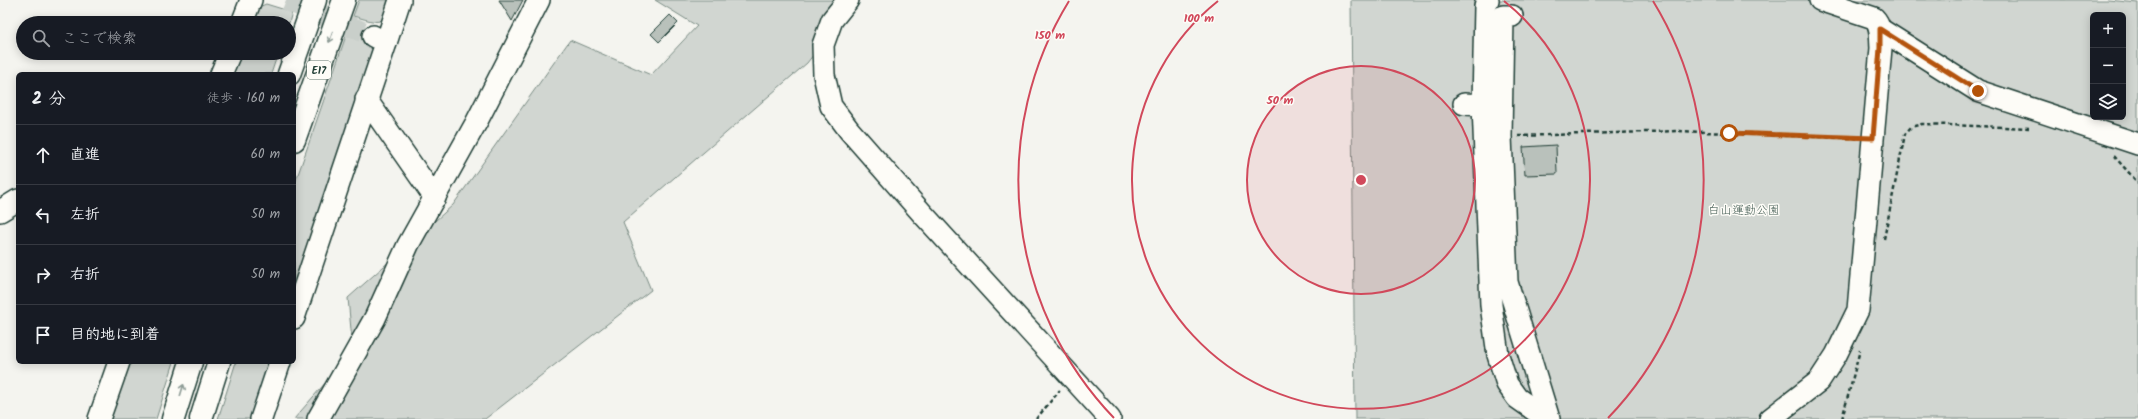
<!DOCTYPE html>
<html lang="ja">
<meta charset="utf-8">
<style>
body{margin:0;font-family:Kalam,"Klee One",sans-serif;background:#242831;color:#f1f3f6}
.controls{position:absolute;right:12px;top:12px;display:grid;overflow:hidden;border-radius:6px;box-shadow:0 2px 10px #0003}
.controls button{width:36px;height:36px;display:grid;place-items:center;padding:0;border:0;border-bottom:1px solid #363941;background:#171b24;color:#f1f3f6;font:20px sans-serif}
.stop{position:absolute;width:12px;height:12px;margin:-9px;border:3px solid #b45309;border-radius:50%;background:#fff}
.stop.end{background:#b45309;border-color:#fff;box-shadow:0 1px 4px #0008}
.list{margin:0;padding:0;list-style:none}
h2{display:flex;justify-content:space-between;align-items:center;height:52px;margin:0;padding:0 16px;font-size:17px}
h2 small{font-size:13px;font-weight:400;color:#9ea1a6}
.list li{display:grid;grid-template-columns:26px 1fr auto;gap:12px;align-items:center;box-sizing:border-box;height:60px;padding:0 16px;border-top:1px solid #363941}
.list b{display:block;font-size:15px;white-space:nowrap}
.list em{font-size:13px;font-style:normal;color:#9ea1a6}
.icon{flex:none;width:22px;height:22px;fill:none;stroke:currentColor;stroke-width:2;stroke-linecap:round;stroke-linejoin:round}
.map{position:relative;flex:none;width:2138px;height:419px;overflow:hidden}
.search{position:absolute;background:#171b24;box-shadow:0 2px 10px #0003;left:16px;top:16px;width:280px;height:44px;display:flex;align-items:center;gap:10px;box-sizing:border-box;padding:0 14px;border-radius:22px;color:#9ea1a6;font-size:15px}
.panel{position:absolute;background:#171b24;box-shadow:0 2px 10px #0003;left:16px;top:72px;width:280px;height:292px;border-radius:6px}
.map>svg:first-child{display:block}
.green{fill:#d1d6d1;stroke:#788a82;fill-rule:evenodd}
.building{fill:#b9c1bb;stroke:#1f3d34}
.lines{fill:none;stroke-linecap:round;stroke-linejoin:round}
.minor-tunnel{stroke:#c9cfca;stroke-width:21;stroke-dasharray:21 10;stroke-linecap:butt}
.minor-casing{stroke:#1f3d34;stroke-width:24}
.highway-casing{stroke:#1f3d34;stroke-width:25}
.path{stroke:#1f3d34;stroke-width:2.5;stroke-dasharray:4 3;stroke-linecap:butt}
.minor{stroke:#fdfcf7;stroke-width:21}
.highway{stroke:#fdfcf7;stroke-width:22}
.oneway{stroke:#8e9c96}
.route{stroke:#b45309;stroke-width:5}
.ring{fill:none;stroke:#d1495b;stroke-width:2}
.labels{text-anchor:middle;stroke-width:3;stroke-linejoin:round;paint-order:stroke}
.shield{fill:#fdfcf7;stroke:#62766e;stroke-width:1}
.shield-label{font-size:11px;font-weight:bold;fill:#1f3d34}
.park-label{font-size:12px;fill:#435c53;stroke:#fdfcf7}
.centre{fill:#d1495b;stroke:#fdfcf7;stroke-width:2}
.ring-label{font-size:12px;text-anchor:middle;font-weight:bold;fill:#d1495b;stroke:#fdfcf7;stroke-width:3;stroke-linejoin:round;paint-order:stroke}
</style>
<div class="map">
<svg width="2138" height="419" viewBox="0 0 2138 419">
<rect width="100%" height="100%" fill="#f4f4ef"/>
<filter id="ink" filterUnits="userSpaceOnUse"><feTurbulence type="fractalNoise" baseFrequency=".025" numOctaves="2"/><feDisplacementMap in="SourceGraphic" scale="8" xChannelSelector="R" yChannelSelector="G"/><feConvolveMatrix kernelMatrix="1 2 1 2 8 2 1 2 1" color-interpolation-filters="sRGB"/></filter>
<g filter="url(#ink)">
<g class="green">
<path d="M 359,0 L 394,0 C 382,28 380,23 353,16 Z"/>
<polygon points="655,0 855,0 807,63 623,222 651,290 485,419 294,419 353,351 348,298 453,205 570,40 651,75 697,26"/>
<path d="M 1351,0 L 2108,0 L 2138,3 L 2138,419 L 1355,419 ZM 2093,15 L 2123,15 L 2123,117 L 2093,117 Z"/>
<polygon points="266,4 292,12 289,23 250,23 259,7"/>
<path d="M 348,30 C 361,35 372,37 375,51 L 294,311 L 294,186 Z"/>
<polygon points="238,53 278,53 271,74 230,74"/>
<polygon points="126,362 174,362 156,419 110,419"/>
<polygon points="236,362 277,362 258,419 218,419"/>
</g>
<g class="building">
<polygon points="499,0 523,0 512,21"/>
<polygon points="670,15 678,23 659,42 651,34"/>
<polygon points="1556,145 1557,174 1525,175 1523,147"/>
</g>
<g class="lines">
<polyline class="minor-tunnel" points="286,0 373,36"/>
<g class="minor-casing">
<g id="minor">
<polyline points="848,0 832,20 823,45 824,75 831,106 849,130 921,212 1110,419"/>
<polyline points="1488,0 1485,6 1483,105 1491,305 1498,355 1507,384 1517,398 1547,419"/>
<polyline points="1512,16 1503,16 1501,136 1507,282 1549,419"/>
<polyline points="242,23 251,0"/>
<polyline points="1880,29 1978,91 2138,144"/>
<polyline points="386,43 400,0"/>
<polyline points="221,74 230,53"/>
<polyline points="366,99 435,198"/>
<polyline points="1464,104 1483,105"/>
<polyline points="0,211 18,200"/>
<polyline points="294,318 386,43 373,36"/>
<polyline points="99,419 119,362"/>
<polyline points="261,419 280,362"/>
<polyline points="318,419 375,318 408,245 476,123 539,0"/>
<path d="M 1770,419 L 1819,381 L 1836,355 L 1858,310 L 1881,48 C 1880,37 1882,26 1874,18 L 1820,0"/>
</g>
</g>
<g class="highway-casing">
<g id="highway">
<polyline points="289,74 315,0"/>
<polyline points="294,140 344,0"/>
<polyline points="173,419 191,362"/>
<polyline points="201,419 219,362"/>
</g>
</g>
<g class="path">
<polyline points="1518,136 1678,131 1857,138"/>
<polyline points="2114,156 2138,183"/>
<polyline points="1884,239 1905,134 1911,127 1922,124 2029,128"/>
<polyline points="1036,419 1060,390"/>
<polyline points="1842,419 1860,350"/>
</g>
<use href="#minor" class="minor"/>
<use href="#highway" class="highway"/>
</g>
<defs><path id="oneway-shaft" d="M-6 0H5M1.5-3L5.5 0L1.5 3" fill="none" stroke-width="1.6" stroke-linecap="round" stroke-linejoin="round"/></defs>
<g class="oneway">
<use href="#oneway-shaft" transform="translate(331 37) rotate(110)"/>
<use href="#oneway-shaft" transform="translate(182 390) rotate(-73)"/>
</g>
</g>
<g class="lines" filter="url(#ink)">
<polyline class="route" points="1729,133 1873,138 1880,48 1880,29 1978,91"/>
</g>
<circle cx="1361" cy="180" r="114" fill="#d1495b" fill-opacity=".12"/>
<g class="ring">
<circle cx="1361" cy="180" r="114"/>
<path d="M1504 1A229 229 0 1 1 1218 1"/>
<path d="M1114 418A343 343 0 0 1 1069 1M1653 1A343 343 0 0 1 1608 418"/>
</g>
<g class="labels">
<rect class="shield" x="307" y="61" width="24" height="18" rx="3"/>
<g class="shield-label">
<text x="319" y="74">E17</text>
</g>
<g class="park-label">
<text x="1744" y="214">白山運動公園</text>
</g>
</g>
<circle cx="1361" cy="180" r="6" class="centre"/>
<g class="ring-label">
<text x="1199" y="22">100 m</text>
<text x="1050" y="39">150 m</text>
<text x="1280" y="104">50 m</text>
</g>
</svg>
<div class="controls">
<button>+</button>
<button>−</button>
<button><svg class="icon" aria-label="layers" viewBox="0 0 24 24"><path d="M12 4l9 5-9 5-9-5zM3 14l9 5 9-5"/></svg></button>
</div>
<div class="stop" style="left:1729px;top:133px"></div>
<div class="stop end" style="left:1978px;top:91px"></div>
<div class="search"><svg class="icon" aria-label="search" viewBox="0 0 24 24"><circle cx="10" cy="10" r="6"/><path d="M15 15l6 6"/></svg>ここで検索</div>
<section class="panel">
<h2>2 分<small>徒歩 · 160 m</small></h2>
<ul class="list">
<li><svg class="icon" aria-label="ahead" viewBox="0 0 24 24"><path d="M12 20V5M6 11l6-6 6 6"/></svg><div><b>直進</b></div><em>60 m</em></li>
<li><svg class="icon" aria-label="left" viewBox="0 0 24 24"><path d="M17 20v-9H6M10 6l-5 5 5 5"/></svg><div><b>左折</b></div><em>50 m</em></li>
<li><svg class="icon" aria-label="right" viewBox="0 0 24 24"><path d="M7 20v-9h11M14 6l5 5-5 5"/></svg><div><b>右折</b></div><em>50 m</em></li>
<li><svg class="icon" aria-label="arrive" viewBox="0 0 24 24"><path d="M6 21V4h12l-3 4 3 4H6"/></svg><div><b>目的地に到着</b></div></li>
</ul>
</section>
</div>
